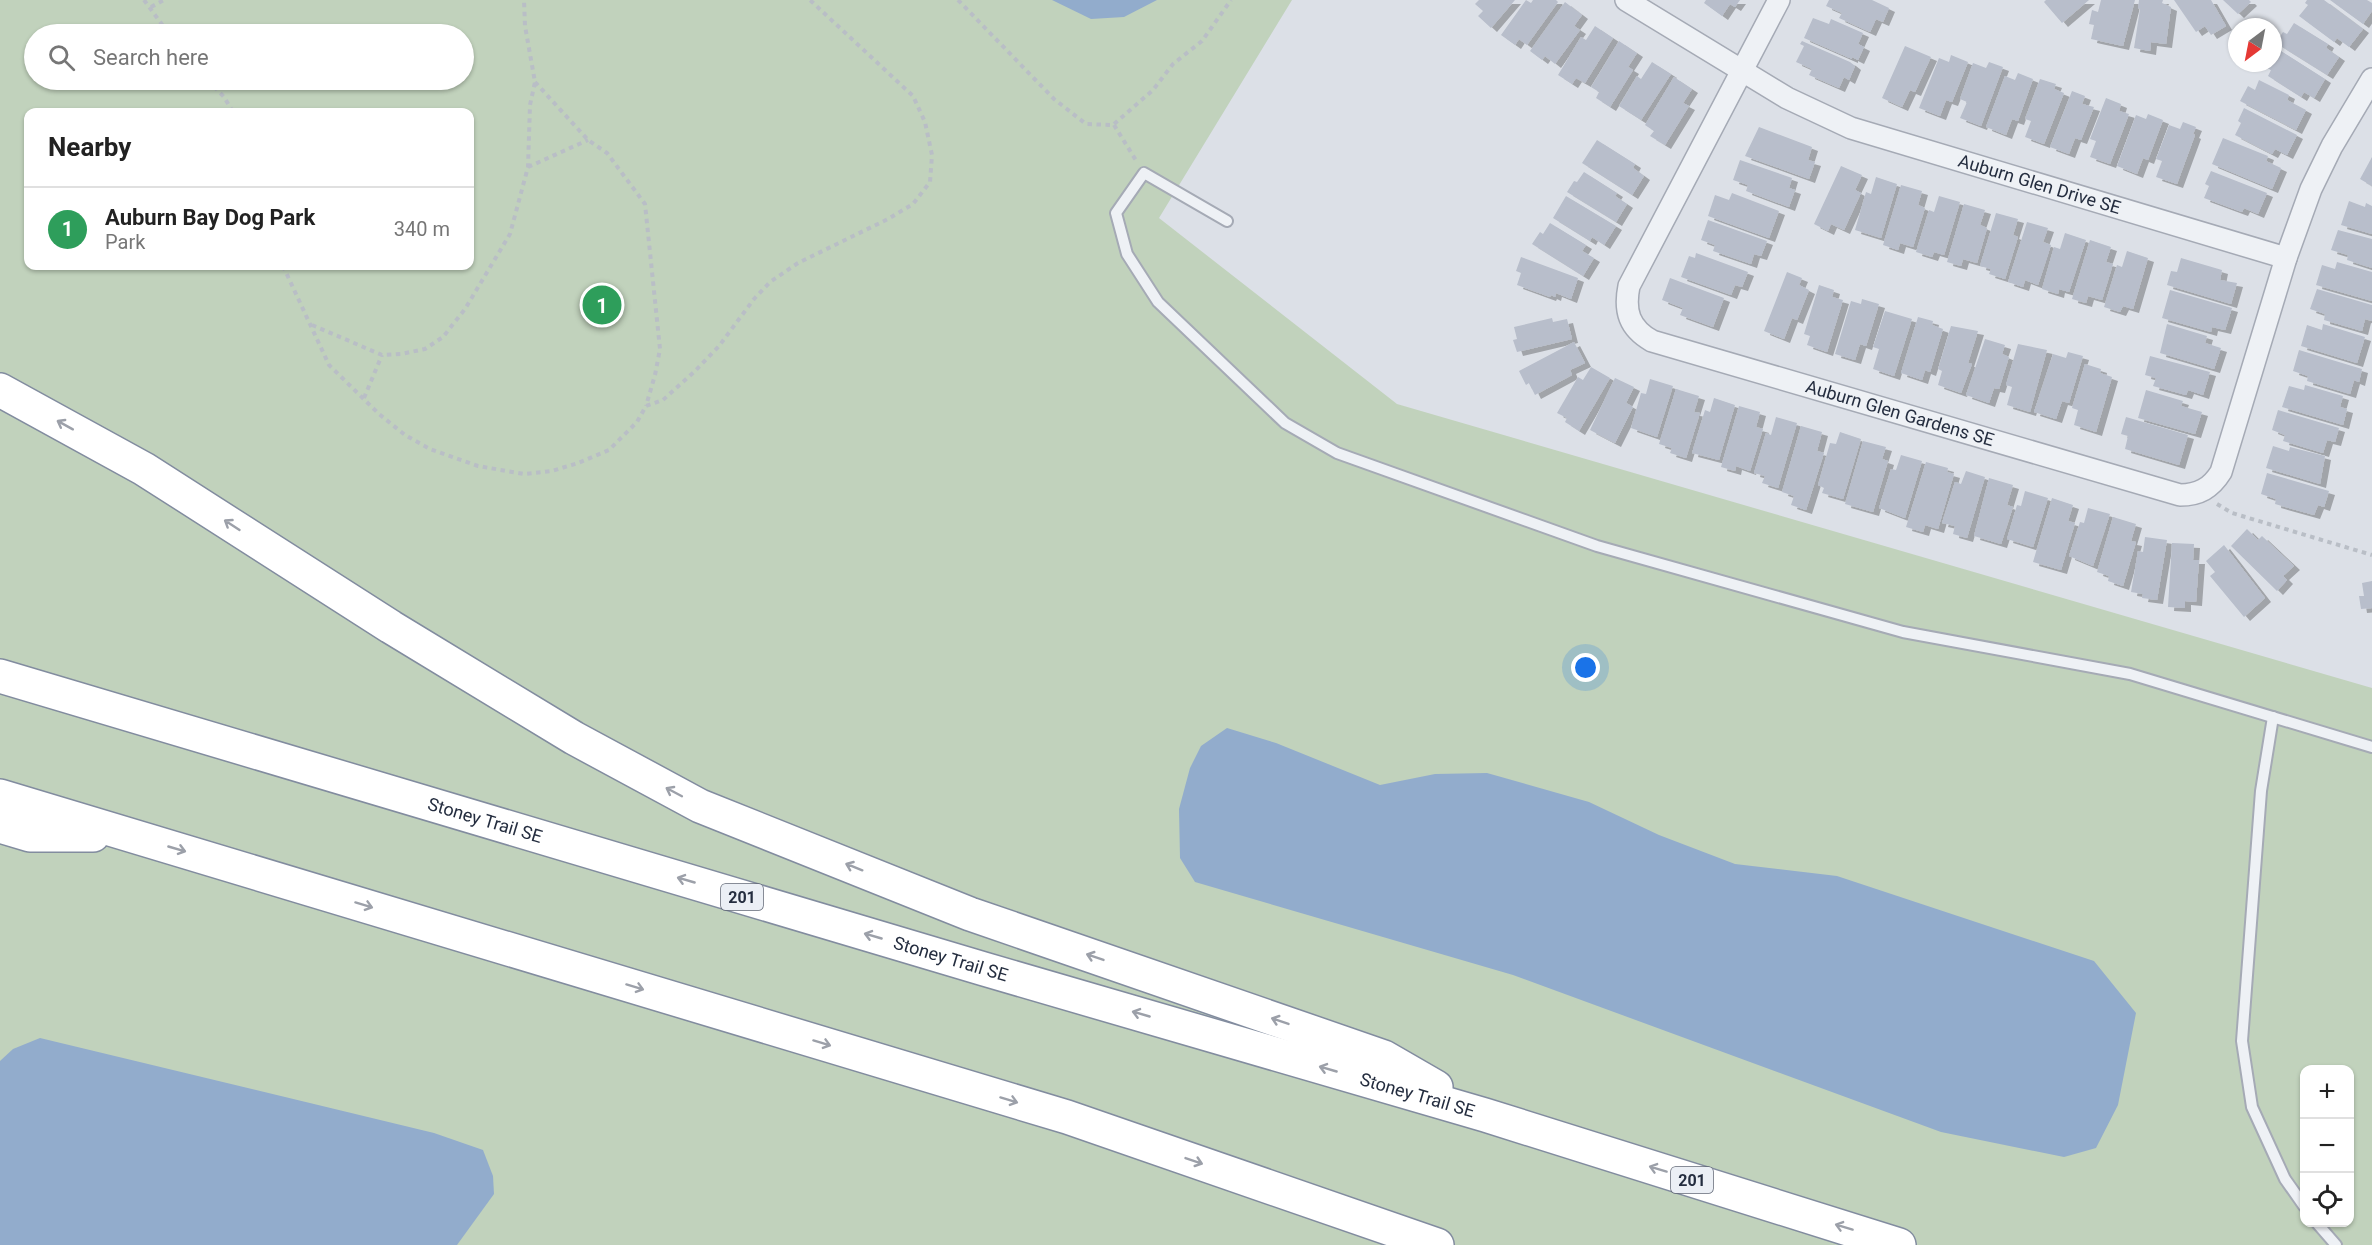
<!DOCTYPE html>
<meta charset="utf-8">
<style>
body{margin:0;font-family:Roboto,sans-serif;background:#f6f6f6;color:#222}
.controls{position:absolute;right:18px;bottom:18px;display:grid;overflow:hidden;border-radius:12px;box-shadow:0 2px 4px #0004}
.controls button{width:54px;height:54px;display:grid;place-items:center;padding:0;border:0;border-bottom:2px solid #e0e0e0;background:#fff;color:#222;font:30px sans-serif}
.compass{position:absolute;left:2228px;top:18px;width:54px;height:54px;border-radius:50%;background:#fff;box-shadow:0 2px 4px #0004;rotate:212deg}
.you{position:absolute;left:1586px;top:668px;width:21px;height:21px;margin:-15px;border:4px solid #fff;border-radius:50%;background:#1a73e8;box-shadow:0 0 0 9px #1a73e833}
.badge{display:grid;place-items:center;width:39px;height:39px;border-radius:50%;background:#2563eb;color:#fff;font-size:20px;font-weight:700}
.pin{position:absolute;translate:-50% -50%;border:3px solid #fff;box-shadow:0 2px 6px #0006}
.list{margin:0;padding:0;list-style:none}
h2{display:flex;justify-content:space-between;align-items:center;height:78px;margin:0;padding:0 24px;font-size:26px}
h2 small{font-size:20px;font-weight:400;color:#767676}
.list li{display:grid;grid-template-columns:39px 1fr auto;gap:18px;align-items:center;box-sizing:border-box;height:84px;padding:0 24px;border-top:2px solid #e0e0e0}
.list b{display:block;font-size:22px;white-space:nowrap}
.list p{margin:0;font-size:20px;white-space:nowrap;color:#767676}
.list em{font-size:20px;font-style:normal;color:#767676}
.icon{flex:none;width:33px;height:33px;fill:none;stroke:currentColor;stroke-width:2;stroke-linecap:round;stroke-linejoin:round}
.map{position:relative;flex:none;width:2372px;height:1245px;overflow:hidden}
.search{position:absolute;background:#fff;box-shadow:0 2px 4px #0004;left:24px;top:24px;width:450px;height:66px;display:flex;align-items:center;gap:15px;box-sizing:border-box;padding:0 21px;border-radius:33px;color:#767676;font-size:22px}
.panel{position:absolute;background:#fff;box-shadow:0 2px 4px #0004;left:24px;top:108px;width:450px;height:162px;border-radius:12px}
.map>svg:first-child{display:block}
.green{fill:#c1d2bc;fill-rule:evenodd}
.water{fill:#92accc}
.building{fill:#b8becb;filter:url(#shadow)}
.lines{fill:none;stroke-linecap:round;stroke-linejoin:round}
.service-casing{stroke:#a5aab5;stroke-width:14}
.minor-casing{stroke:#a5aab5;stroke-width:24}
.motorway-casing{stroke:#828c9f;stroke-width:36}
.path{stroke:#b9bec6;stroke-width:4;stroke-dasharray:4.5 4.5;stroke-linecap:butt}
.service{stroke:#eef1f5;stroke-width:10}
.minor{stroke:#eef1f5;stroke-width:21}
.motorway{stroke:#fff;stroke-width:33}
.oneway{stroke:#9ca0a9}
.labels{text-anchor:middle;stroke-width:4.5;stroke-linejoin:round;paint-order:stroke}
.shield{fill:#ebeff5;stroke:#606776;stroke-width:1.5}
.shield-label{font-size:16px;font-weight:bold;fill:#242d3f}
.street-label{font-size:18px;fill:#242d3f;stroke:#ebeff5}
</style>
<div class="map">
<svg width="2372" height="1245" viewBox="0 0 2372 1245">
<defs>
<filter id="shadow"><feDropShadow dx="6" dy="4" stdDeviation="0" flood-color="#0004"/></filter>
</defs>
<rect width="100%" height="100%" fill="#dce0e7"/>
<path class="green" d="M 0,0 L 1292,0 L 1159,218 L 1397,404 L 2372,688 L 2372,1245 L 0,1245 ZM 34,34 L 464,34 L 464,80 L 34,80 ZM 28,112 L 470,112 L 470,266 L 28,266 ZM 2304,1070 L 2350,1070 L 2350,1222 L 2304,1222 Z"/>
<g class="water">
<polygon points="1052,0 1157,0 1124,17 1091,19"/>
<polygon points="1227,728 1276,743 1380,785 1435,774 1487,773 1589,802 1659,835 1735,864 1837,876 2094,961 2136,1013 2118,1105 2096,1148 2064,1157 1941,1132 1513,975 1195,882 1180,858 1179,809 1190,768 1201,746"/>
<polygon points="40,1038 434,1133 483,1150 493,1176 494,1194 457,1245 0,1245 0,1061 13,1049"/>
</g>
<g class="building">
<polygon points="1479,0 1515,0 1491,28 1478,16 1483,11 1475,4"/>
<polygon points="1526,0 1531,3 1533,0 1556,0 1558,2 1527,45 1519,39 1515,45 1501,35"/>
<polygon points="1706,0 1740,0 1735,7 1730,4 1722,16 1704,3"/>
<polygon points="1829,0 1872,0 1889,8 1883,22 1876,19 1870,32 1839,18 1842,13 1826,6"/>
<polygon points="2046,0 2089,0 2062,23 2044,2"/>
<polygon points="2101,0 2135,0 2123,46 2091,39 2094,25 2089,24 2092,10 2098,12"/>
<polygon points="2139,0 2163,0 2162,3 2171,7 2166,44 2151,42 2150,51 2134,48 2140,9 2138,8"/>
<polygon points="2174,0 2211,0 2226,26 2211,35 2205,26 2196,32"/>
<polygon points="2223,0 2249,0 2251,2 2238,14"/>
<polygon points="2307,0 2324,0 2363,29 2349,47 2337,38 2334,42 2299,16 2308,5 2305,3"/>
<polygon points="2330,0 2367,0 2372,3 2372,11 2363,24"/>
<polygon points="1565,2 1582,15 1574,26 1580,30 1555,64 1545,56 1542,60 1530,51"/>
<polygon points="1813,18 1829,24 1831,19 1863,33 1858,44 1864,47 1858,60 1852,57 1852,59 1804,38"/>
<polygon points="2294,23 2328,44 2326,48 2339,57 2327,75 2276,43 2283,32 2287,34"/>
<polygon points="1595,26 1613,38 1585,83 1576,78 1572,84 1558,75 1581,37 1586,40"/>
<polygon points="1619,41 1637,53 1628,67 1633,70 1610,107 1596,98 1599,92 1591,87"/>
<polygon points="1802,41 1850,62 1855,66 1849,80 1844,77 1839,88 1809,75 1812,69 1796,62 1804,46 1800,44"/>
<polygon points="1905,46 1931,57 1915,92 1910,90 1902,107 1882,98"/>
<polygon points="2273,46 2325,79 2314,98 2304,92 2301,97 2268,76 2271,70 2260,63 2273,63"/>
<polygon points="1951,55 1968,62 1952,102 1946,100 1940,116 1919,108 1939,58 1949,62"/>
<polygon points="1652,62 1671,74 1641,120 1619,106 1637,76 1641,79"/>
<polygon points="1989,62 2003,67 1981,126 1960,118 1967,102 1960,99 1973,63 1986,68"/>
<polygon points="2018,73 2033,79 2018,121 2012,119 2006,135 1986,127 2005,76 2015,80"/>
<polygon points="1674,77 1692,89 1683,103 1689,106 1665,145 1650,136 1654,131 1645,125"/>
<polygon points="2040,79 2056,84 2054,89 2064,93 2044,144 2025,137 2031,121 2025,119"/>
<polygon points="2259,80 2289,95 2287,100 2306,110 2296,130 2240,101 2248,86 2255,90"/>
<polygon points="2072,91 2085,96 2082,104 2094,107 2081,140 2075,138 2069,154 2050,147"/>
<polygon points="2106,98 2121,104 2119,111 2129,114 2110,164 2090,157 2096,141 2090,139"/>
<polygon points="2244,108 2297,135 2287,155 2275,149 2272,154 2235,135 2241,123 2238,121"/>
<polygon points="2148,114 2163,120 2148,160 2143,158 2137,174 2117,166 2136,115 2146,119"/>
<polygon points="2183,122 2196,127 2193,134 2195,135 2177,184 2156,177 2162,161 2156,159 2169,125 2180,129"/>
<polygon points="1759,127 1812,147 1808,160 1815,162 1809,179 1745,156"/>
<polygon points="2223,138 2268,156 2266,161 2281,168 2272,189 2212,164"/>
<polygon points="1597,140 1635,164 1633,168 1644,176 1632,195 1582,163"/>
<polygon points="2372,157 2372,186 2360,179"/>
<polygon points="1740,160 1792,178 1789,188 1795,190 1789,207 1746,191 1748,185 1733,180"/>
<polygon points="1841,166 1862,175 1855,190 1861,193 1844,230 1831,224 1828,231 1814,224"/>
<polygon points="2211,171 2267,193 2258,214 2244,208 2242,212 2204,198 2209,186 2205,184"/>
<polygon points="1584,172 1617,193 1615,196 1627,204 1616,222 1567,192 1574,181 1577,182"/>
<polygon points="1876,177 1897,184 1881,238 1855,230 1866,192 1871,194"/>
<polygon points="1901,185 1922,191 1918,205 1925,208 1913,247 1900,243 1898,250 1883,245"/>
<polygon points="1732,193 1779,211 1769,238 1708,216 1715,195 1729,200"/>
<polygon points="1566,196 1616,226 1604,245 1592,237 1590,241 1553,218"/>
<polygon points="1939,196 1960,202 1944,255 1934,252 1932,257 1916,252 1929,210 1934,212"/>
<polygon points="2349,201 2365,207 2366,203 2372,206 2372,234 2341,225"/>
<polygon points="1964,204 1985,210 1980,225 1987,228 1977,263 1963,259 1961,266 1947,262"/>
<polygon points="1996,213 2018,219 2013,235 2018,237 2005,279 1989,274 1991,269 1980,266"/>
<polygon points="1708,220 1767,241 1761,256 1754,254 1751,264 1713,251 1715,245 1701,240"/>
<polygon points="2027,222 2048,228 2043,242 2051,245 2038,285 2025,280 2023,287 2008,282"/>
<polygon points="1550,223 1586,245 1582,251 1594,258 1583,276 1532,244 1540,232 1543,234"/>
<polygon points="2338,230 2372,239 2372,268 2347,260 2348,255 2331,250"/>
<polygon points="2065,233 2086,240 2069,292 2059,289 2058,294 2042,289 2054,247 2060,249"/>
<polygon points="2090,240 2111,247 2106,262 2113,264 2102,300 2088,296 2086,303 2072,299"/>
<polygon points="2127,251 2148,258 2133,309 2123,306 2120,312 2104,307 2117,265 2122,267"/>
<polygon points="1696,253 1748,272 1742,287 1735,285 1731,295 1681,277 1689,256 1695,258"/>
<polygon points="1521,257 1578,278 1571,299 1556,293 1555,297 1551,295 1550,297 1517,285 1521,273 1516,271"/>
<polygon points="2181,258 2222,270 2220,280 2237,283 2231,304 2167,285 2171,271 2177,272"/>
<polygon points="2337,262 2372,272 2372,301 2316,285 2322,265 2335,269"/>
<polygon points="1787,272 1802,278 1799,285 1809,290 1797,320 1792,318 1784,339 1764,331"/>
<polygon points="1670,278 1724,298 1713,327 1680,315 1683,308 1662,300"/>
<polygon points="1819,285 1834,290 1832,297 1843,300 1827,352 1807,345 1810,336 1804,334"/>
<polygon points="2317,289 2372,305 2372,321 2365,319 2362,331 2324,320 2325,314 2310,309"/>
<polygon points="2170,290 2232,308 2225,330 2212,327 2211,332 2162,318"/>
<polygon points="1862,299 1879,304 1866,346 1860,344 1855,360 1835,354 1851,301 1861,304"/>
<polygon points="1885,311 1912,319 1894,376 1873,369 1879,349 1873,347"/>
<polygon points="1918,317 1933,321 1932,325 1943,329 1930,372 1925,370 1922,380 1901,373"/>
<polygon points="1552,318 1553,322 1567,319 1572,339 1517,352 1513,340 1517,339 1514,327"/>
<polygon points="2167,324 2207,336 2205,343 2221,348 2214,369 2160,353"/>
<polygon points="2323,324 2365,337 2357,363 2301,346 2307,325 2322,330"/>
<polygon points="1951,326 1978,331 1968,363 1972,364 1961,393 1938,385 1942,371 1938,369"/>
<polygon points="1985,339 2005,345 2002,354 2009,357 1999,389 1994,388 1989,403 1966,395"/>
<polygon points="1574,342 1585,363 1570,370 1572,375 1535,395 1529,383 1526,385 1519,371"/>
<polygon points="2018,344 2047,350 2030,412 2007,405 2012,387 2006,385"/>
<polygon points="2299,350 2362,369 2359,382 2354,380 2350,394 2307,381 2308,376 2293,371"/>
<polygon points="2068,352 2083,356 2069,403 2062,401 2056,419 2034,412 2053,354 2066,358"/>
<polygon points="2150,356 2210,372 2203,395 2188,390 2186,395 2153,386 2156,378 2145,375"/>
<polygon points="2085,364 2101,369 2100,373 2112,377 2096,432 2074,425 2078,410 2072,408"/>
<polygon points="1591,367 1610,378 1579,431 1565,422 1567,418 1557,413 1578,377 1583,380"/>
<polygon points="1615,378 1634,387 1626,403 1633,407 1615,443 1590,430"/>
<polygon points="1650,379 1673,386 1657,437 1631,428 1641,393 1646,394"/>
<polygon points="2305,385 2343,396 2340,407 2347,409 2343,425 2282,407 2289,386 2304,390"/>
<polygon points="1676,389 1699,396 1694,412 1700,413 1686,458 1670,453 1672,448 1659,444"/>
<polygon points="2146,390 2183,401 2181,406 2202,412 2195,434 2138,418"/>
<polygon points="1714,398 1735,405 1719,460 1692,453 1705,410 1710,412"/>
<polygon points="1739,406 1760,412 1756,427 1763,429 1750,471 1736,466 1735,471 1721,467"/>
<polygon points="2278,410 2339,428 2335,442 2327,440 2323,453 2283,441 2285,435 2272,430"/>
<polygon points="1776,417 1797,423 1778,488 1762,483 1765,476 1754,473 1766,433 1771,435"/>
<polygon points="2126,417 2188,435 2179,465 2125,449 2128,436 2121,434"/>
<polygon points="1801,426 1822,432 1817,451 1824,453 1806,510 1791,505 1794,496 1782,492"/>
<polygon points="1840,432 1861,439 1843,499 1822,493 1824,488 1818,485 1830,443 1836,444"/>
<polygon points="1863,441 1886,447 1882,459 1888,461 1873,512 1845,504"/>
<polygon points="2273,446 2289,451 2290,447 2325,456 2320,484 2266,468"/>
<polygon points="1901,455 1922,461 1905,518 1879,508 1891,469 1896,470"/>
<polygon points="1926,462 1948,468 1947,472 1954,474 1938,529 1925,525 1923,532 1906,527"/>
<polygon points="1966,471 1985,477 1967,538 1953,534 1955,526 1942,523 1955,482 1961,484"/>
<polygon points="2267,473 2329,491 2324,507 2318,505 2314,515 2275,504 2276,499 2261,494"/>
<polygon points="1989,478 2013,485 2007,505 2013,507 2001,544 1974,536"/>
<polygon points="2025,491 2048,498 2033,547 2007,539 2017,505 2021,506"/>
<polygon points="2052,498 2073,505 2068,521 2075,523 2061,570 2033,562"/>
<polygon points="2088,508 2110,514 2093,566 2069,556 2080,522 2084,523"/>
<polygon points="2113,517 2136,524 2131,541 2136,542 2123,586 2108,581 2109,576 2097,572"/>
<polygon points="2247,529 2258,540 2262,536 2294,566 2283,576 2287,580 2277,591 2231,546"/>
<polygon points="2145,537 2167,540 2157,600 2142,598 2143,594 2131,592 2137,557 2138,551 2143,552"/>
<polygon points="2172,543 2194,544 2193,560 2199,560 2196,602 2185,601 2185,608 2168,607"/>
<polygon points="2224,545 2265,598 2244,617 2210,576 2215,572 2206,561"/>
<polygon points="2372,581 2372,608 2361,609 2359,596 2364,596 2362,583"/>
</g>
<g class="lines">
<g class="service-casing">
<g id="service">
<polyline points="1227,221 1144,173 1116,213 1127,254 1158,302 1285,423 1337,453 1597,546 1903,632 2130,674 2372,747"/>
<polyline points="2273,717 2261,791 2242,1041 2252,1107 2285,1179 2304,1206"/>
<polyline points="2316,1222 2336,1245"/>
</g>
</g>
<g class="minor-casing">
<g id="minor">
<path id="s1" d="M 1626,0 L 1787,98 L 1851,128 L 2286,258"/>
<path id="s2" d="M 1779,0 L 1629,286 C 1624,311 1629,328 1652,341 L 2180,495 C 2199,495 2211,488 2221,472 L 2286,258 L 2311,189 L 2332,146 L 2372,79"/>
</g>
</g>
<g class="motorway-casing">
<g id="motorway">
<polyline points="0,390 144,469 391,627 574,738 700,806 970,914 1384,1057 1436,1087"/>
<path id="s3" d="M 0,676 L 984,969 L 1485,1115 L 1899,1245"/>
<polyline points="0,796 1067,1117 1437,1245"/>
<polyline points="0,826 30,835 93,835"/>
</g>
</g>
<g class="path">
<polyline points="144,0 169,34"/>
<polyline points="958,0 1054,99 1086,124 1113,125 1153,90 1173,64 1202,41 1231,0"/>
<polyline points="151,7 164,0"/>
<polyline points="208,80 224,97 233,112"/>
<polyline points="535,82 588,140 607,153 645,204 660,349 655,375 646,406"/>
<polyline points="1114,125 1137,162"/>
<polyline points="528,167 588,140"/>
<polyline points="283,266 329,365 379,414 405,435 430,449 478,466 524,474 552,471 578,463 609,450 637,422 646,406 663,400 695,371 719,346 754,299 770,282 798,263 888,219 913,204 930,182 932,155 925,122 913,96 810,0"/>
<polyline points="312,325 382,355 401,354 425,349 443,337 465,309 510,234 528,167 530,105 535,82 525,26 524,0"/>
<polyline points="364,398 382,355"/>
<polyline points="2217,504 2232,513 2372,555"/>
</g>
<use href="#service" class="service"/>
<use href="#minor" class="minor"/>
<use href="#motorway" class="motorway"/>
</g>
<defs><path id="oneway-shaft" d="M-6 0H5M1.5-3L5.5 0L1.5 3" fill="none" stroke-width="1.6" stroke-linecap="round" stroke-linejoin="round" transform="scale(1.5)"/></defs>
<g class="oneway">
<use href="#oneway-shaft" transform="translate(65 425) rotate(-151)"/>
<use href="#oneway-shaft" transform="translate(232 525) rotate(-147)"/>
<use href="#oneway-shaft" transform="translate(674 792) rotate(-152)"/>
<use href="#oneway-shaft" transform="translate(177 849) rotate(16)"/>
<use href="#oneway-shaft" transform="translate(854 867) rotate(-158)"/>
<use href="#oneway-shaft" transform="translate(686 880) rotate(-164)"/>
<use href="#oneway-shaft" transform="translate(364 905) rotate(17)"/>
<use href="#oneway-shaft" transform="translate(873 936) rotate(-164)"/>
<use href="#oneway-shaft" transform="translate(1095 957) rotate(-161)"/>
<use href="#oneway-shaft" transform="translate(635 987) rotate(17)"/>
<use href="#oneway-shaft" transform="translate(1141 1014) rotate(-164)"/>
<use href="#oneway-shaft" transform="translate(1280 1021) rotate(-161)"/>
<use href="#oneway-shaft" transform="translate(822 1043) rotate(17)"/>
<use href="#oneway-shaft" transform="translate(1328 1069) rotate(-164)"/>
<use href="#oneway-shaft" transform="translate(1009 1100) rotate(17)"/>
<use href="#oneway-shaft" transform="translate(1194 1161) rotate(19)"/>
<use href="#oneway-shaft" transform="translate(1658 1169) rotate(-163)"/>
<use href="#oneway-shaft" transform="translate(1844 1227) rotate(-163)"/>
</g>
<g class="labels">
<g class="shield">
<rect x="721" y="884" width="42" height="26" rx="4.5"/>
<rect x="1671" y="1167" width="42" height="26" rx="4.5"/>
</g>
<g class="shield-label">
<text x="742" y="903">201</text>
<text x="1692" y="1186">201</text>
</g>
<g class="street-label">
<text dy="6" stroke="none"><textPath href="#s1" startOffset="456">Auburn Glen Drive SE</textPath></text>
<text dy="6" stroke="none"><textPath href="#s2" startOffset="646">Auburn Glen Gardens SE</textPath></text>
<text dy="6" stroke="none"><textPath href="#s3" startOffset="506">Stoney Trail SE</textPath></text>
<text dy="6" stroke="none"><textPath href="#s3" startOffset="992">Stoney Trail SE</textPath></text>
<text dy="6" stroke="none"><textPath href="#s3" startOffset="1478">Stoney Trail SE</textPath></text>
</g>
</g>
</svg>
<div class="controls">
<button>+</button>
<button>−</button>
<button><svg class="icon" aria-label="locate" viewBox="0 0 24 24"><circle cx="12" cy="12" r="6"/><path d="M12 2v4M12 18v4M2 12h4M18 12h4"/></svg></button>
</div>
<svg class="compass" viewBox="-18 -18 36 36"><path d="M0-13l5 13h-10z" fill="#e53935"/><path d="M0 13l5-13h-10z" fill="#767676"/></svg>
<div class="you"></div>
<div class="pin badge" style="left:602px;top:305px;background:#2e9e5b">1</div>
<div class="search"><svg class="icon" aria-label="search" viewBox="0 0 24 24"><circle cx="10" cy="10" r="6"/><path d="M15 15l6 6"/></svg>Search here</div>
<section class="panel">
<h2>Nearby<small></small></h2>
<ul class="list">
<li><span class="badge" style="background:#2e9e5b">1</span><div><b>Auburn Bay Dog Park</b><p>Park</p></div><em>340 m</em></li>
</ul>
</section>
</div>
